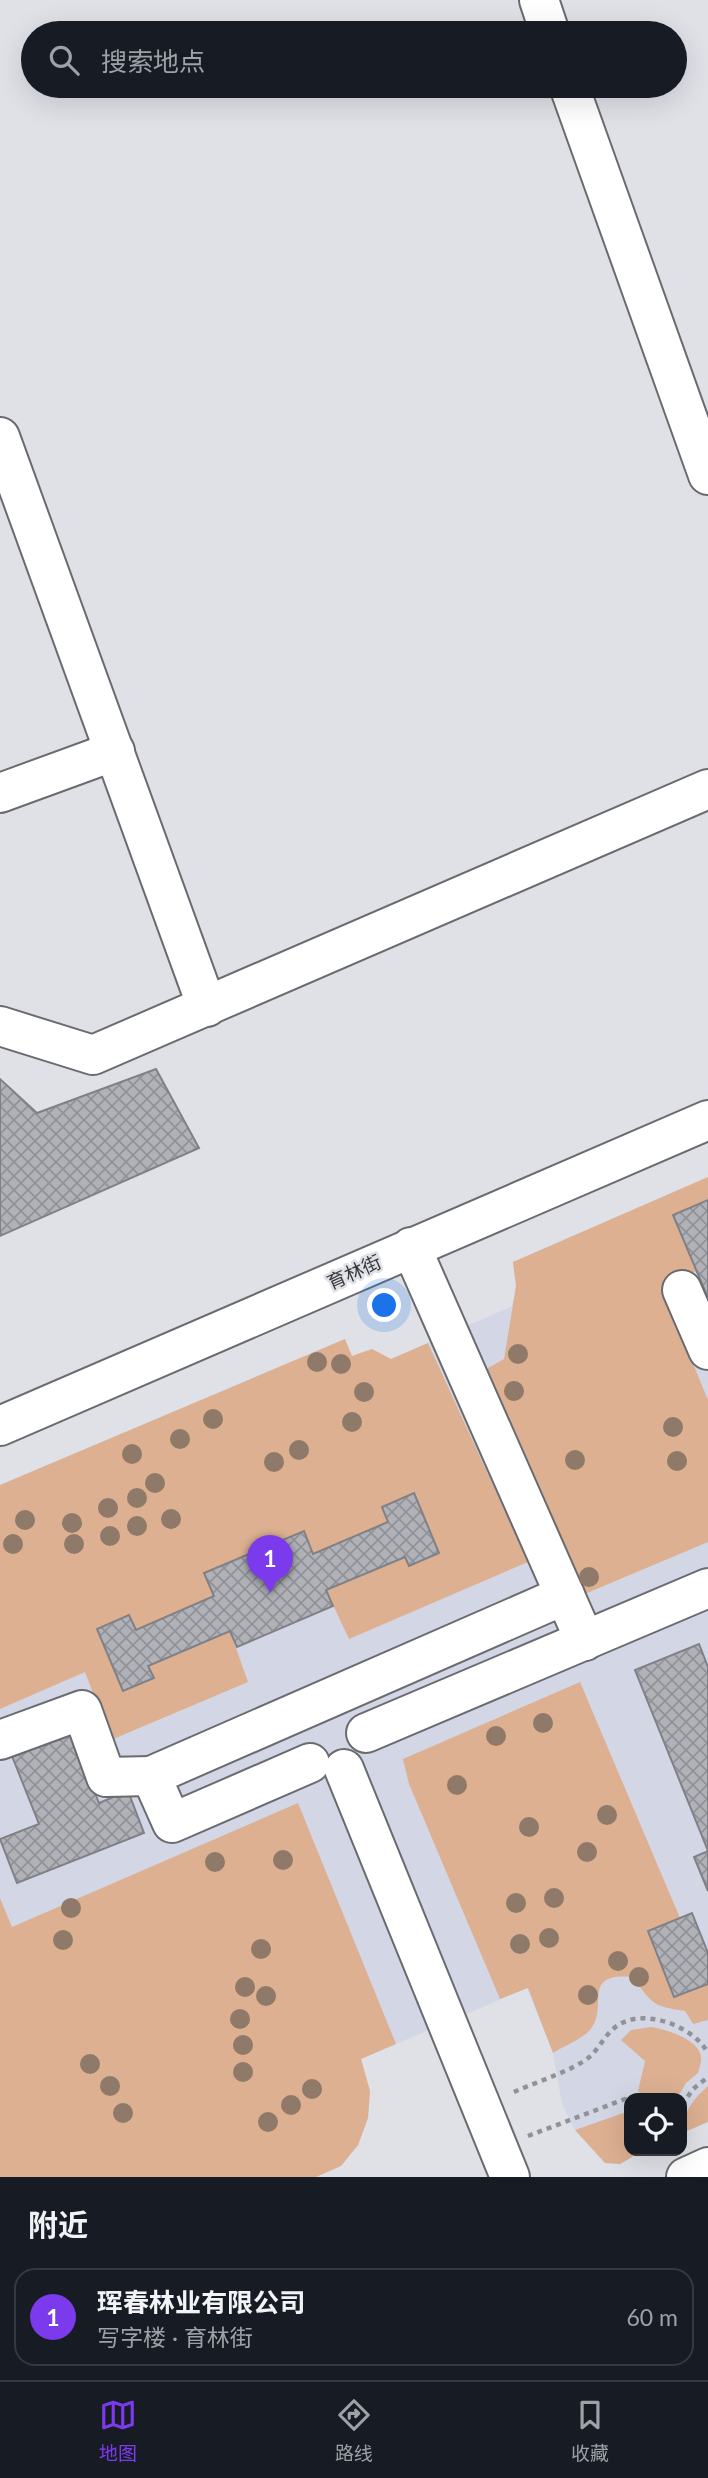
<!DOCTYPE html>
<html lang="zh">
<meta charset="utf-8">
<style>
body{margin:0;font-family:Lato,"Noto Sans SC",sans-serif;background:#20242c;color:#f1f3f6}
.controls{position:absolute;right:21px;bottom:21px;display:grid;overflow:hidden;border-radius:14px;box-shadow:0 7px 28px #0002}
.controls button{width:63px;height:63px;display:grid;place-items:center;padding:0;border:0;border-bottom:2px solid #363941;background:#171b24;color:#f1f3f6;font:35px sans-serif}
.you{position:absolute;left:385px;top:1306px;width:24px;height:24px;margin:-18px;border:5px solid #fff;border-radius:50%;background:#1a73e8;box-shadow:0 0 0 10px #1a73e833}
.badge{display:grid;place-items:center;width:46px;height:46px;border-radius:50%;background:#7c3aed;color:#fff;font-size:23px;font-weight:700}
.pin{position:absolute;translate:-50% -58px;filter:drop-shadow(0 2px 4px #0008)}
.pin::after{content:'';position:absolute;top:37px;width:24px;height:21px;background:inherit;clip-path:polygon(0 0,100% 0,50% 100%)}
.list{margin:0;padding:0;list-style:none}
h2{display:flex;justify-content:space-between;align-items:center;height:91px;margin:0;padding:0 28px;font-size:30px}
h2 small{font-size:23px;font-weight:400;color:#9ea1a6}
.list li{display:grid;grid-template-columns:46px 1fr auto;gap:21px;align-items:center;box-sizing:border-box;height:98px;margin:0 14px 14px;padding:0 14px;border:2px solid #363941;border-radius:21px}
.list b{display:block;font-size:26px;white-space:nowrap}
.list p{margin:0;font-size:23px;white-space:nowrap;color:#9ea1a6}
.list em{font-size:23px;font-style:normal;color:#9ea1a6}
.icon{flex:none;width:38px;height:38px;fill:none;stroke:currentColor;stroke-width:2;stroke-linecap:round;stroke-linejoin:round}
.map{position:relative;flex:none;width:708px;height:2177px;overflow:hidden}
.search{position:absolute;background:#171b24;box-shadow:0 7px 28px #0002;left:21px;right:21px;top:21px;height:77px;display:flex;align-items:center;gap:18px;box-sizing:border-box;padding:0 24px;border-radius:38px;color:#9ea1a6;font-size:26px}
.sheet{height:203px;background:#171b24}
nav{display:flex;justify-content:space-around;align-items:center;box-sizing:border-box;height:98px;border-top:2px solid #363941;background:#171b24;font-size:19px;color:#9ea1a6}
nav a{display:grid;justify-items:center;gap:4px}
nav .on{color:#7c3aed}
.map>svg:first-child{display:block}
.built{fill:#d3d7e5}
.green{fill:#ddb091}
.building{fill:url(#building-cross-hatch);stroke:#808187;stroke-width:2}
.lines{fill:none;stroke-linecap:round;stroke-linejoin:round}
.minor-casing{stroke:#696b70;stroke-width:42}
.path{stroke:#919297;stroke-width:4.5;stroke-dasharray:5 5;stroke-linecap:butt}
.minor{stroke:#fff;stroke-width:38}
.tree{fill:#8f7968}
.labels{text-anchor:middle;stroke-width:5;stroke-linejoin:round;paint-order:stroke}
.street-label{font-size:19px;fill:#37383b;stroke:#dfe1e7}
</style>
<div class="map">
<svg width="708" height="2177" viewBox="0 0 708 2177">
<defs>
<pattern id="building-cross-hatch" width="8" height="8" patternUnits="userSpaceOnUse" patternTransform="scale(1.75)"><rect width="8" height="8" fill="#b0b2b8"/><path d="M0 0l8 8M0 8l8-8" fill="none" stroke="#909297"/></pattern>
</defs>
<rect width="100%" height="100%" fill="#dfe1e7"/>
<polygon class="built" points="708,1177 708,2122 682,2133 682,2098 629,2098 629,2151 642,2151 620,2164 605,2163 575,2130 562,2104 553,2053 527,1988 361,2059 370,2091 368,2118 358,2145 341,2166 316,2177 0,2177 0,1485 345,1339 352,1356 372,1349 391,1359 428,1343 512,1306 516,1286 513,1262"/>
<g class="green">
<polygon points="708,1177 708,1200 673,1216 697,1271 661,1286 708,1400 708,1542 580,1596 484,1393 488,1368 504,1359 516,1286 513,1262"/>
<polygon points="345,1339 352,1356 372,1349 391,1359 428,1343 528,1562 349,1639 326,1590 405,1557 409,1566 439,1553 413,1493 382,1507 388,1522 313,1554 303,1531 205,1573 214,1596 136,1630 129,1616 97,1629 123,1691 153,1678 148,1666 230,1631 248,1682 111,1740 85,1672 0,1709 0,1485"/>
<path d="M 580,1682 L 680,1918 L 648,1931 L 708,1984 L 708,2020 L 693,2024 L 685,2011 C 652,2006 652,2004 633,1977 C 579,1972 610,2007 590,2030 C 582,2039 564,2046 553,2053 L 528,1988 L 500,1999 L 409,1784 L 403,1759 Z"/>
<polygon points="298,1803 396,2044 361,2059 370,2091 368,2118 358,2145 341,2166 316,2177 0,2177 0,1898 12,1927"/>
<path d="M 651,2027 C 665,2029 699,2039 701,2057 C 702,2061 699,2069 698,2073 L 686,2083 L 677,2098 L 646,2098 L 638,2091 L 645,2061 L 621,2040 L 631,2030 Z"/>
<path d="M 708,2086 L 708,2122 L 682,2133 C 682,2114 693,2099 708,2086 Z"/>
<polygon points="629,2111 629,2151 642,2151 620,2164 605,2163 575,2130"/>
</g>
<g class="building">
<polygon points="156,1069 199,1148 0,1236 0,1079 37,1113"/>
<polygon points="708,1200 708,1298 673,1215"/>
<polygon points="414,1493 439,1553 409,1566 405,1557 326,1590 333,1606 237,1647 230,1631 148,1666 154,1678 123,1691 97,1629 129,1615 136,1630 214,1596 204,1573 304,1531 313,1554 388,1522 382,1507"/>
<polygon points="699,1644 708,1667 708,1851 635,1670"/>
<polygon points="71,1733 99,1803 128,1791 144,1833 17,1883 0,1839 39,1824 12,1756"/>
<polygon points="708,1851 708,1891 694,1857"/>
<polygon points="692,1913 708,1953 708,1984 674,1997 648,1931"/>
</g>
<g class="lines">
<g class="minor-casing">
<g id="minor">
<polyline points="539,0 550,33"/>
<polyline points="569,86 708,475"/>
<polyline points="0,437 207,1007"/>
<polyline points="0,793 115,751"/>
<polyline points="0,1026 93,1055 708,789"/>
<polyline points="411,1247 585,1641"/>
<polyline points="682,1290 708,1350"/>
<polyline points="0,1426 708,1120"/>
<polyline points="366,1733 708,1588"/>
<polyline points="0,1740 82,1710 106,1777 151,1776"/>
<polyline points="310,1763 172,1823 151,1776 565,1595"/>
<polyline points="344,1769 510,2177"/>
<polyline points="686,2177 708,2167"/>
</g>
</g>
<g class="path">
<path d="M 514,2092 C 536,2082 563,2074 584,2061 C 597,2053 602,2039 613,2029 C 639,2005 693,2025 708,2053"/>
<polyline points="682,2105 693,2089 708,2077"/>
<polyline points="528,2136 625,2099 629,2101"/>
</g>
<use href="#minor" class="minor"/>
</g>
<g class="tree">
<circle cx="518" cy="1354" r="10"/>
<circle cx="317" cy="1362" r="10"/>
<circle cx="341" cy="1364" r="10"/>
<circle cx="514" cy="1391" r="10"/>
<circle cx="364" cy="1392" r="10"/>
<circle cx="213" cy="1419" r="10"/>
<circle cx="352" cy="1422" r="10"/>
<circle cx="673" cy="1427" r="10"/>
<circle cx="180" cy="1439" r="10"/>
<circle cx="299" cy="1450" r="10"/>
<circle cx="132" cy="1454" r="10"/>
<circle cx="575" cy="1460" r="10"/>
<circle cx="677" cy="1461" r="10"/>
<circle cx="274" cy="1462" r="10"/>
<circle cx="155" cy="1483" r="10"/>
<circle cx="137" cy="1498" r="10"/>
<circle cx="108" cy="1508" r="10"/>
<circle cx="171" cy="1519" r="10"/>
<circle cx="25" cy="1520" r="10"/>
<circle cx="72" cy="1523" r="10"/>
<circle cx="137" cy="1526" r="10"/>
<circle cx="110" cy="1536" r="10"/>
<circle cx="13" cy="1544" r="10"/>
<circle cx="74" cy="1544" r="10"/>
<circle cx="589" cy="1577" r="10"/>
<circle cx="543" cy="1723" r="10"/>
<circle cx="496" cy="1736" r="10"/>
<circle cx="457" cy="1785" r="10"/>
<circle cx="607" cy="1815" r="10"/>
<circle cx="529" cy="1827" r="10"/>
<circle cx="587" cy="1852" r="10"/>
<circle cx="283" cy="1860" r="10"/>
<circle cx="215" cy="1862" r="10"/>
<circle cx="554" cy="1898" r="10"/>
<circle cx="516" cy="1903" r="10"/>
<circle cx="71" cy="1908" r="10"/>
<circle cx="549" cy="1938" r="10"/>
<circle cx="63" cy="1940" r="10"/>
<circle cx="520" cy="1944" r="10"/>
<circle cx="261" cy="1949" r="10"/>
<circle cx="618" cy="1961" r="10"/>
<circle cx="639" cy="1977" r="10"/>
<circle cx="245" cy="1987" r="10"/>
<circle cx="588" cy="1995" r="10"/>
<circle cx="266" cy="1996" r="10"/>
<circle cx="240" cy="2019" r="10"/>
<circle cx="243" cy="2045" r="10"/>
<circle cx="90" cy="2064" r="10"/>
<circle cx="243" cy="2072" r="10"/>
<circle cx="110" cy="2086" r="10"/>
<circle cx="312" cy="2089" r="10"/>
<circle cx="291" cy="2105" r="10"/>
<circle cx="123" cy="2113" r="10"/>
<circle cx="268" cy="2122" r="10"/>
</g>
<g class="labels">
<g class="street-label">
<text transform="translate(354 1272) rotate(-24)" y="7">育林街</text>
</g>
</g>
</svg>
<div class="controls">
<button><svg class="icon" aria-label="locate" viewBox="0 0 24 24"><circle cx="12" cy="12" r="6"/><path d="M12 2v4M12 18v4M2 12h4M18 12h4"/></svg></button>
</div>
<div class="you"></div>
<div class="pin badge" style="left:270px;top:1593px">1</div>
<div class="search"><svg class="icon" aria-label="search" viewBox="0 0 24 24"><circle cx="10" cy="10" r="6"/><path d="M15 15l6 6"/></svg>搜索地点</div>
</div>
<section class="sheet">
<h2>附近<small></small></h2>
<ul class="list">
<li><span class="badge">1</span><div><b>珲春林业有限公司</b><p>写字楼 · 育林街</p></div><em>60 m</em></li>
</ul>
</section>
<nav>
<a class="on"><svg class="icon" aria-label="map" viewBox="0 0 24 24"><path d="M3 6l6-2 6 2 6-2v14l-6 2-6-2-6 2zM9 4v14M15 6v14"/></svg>地图</a>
<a><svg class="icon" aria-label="directions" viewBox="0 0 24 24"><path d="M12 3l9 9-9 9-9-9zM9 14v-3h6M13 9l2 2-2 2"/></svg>路线</a>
<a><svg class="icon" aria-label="saved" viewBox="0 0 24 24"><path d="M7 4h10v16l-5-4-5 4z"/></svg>收藏</a>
</nav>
